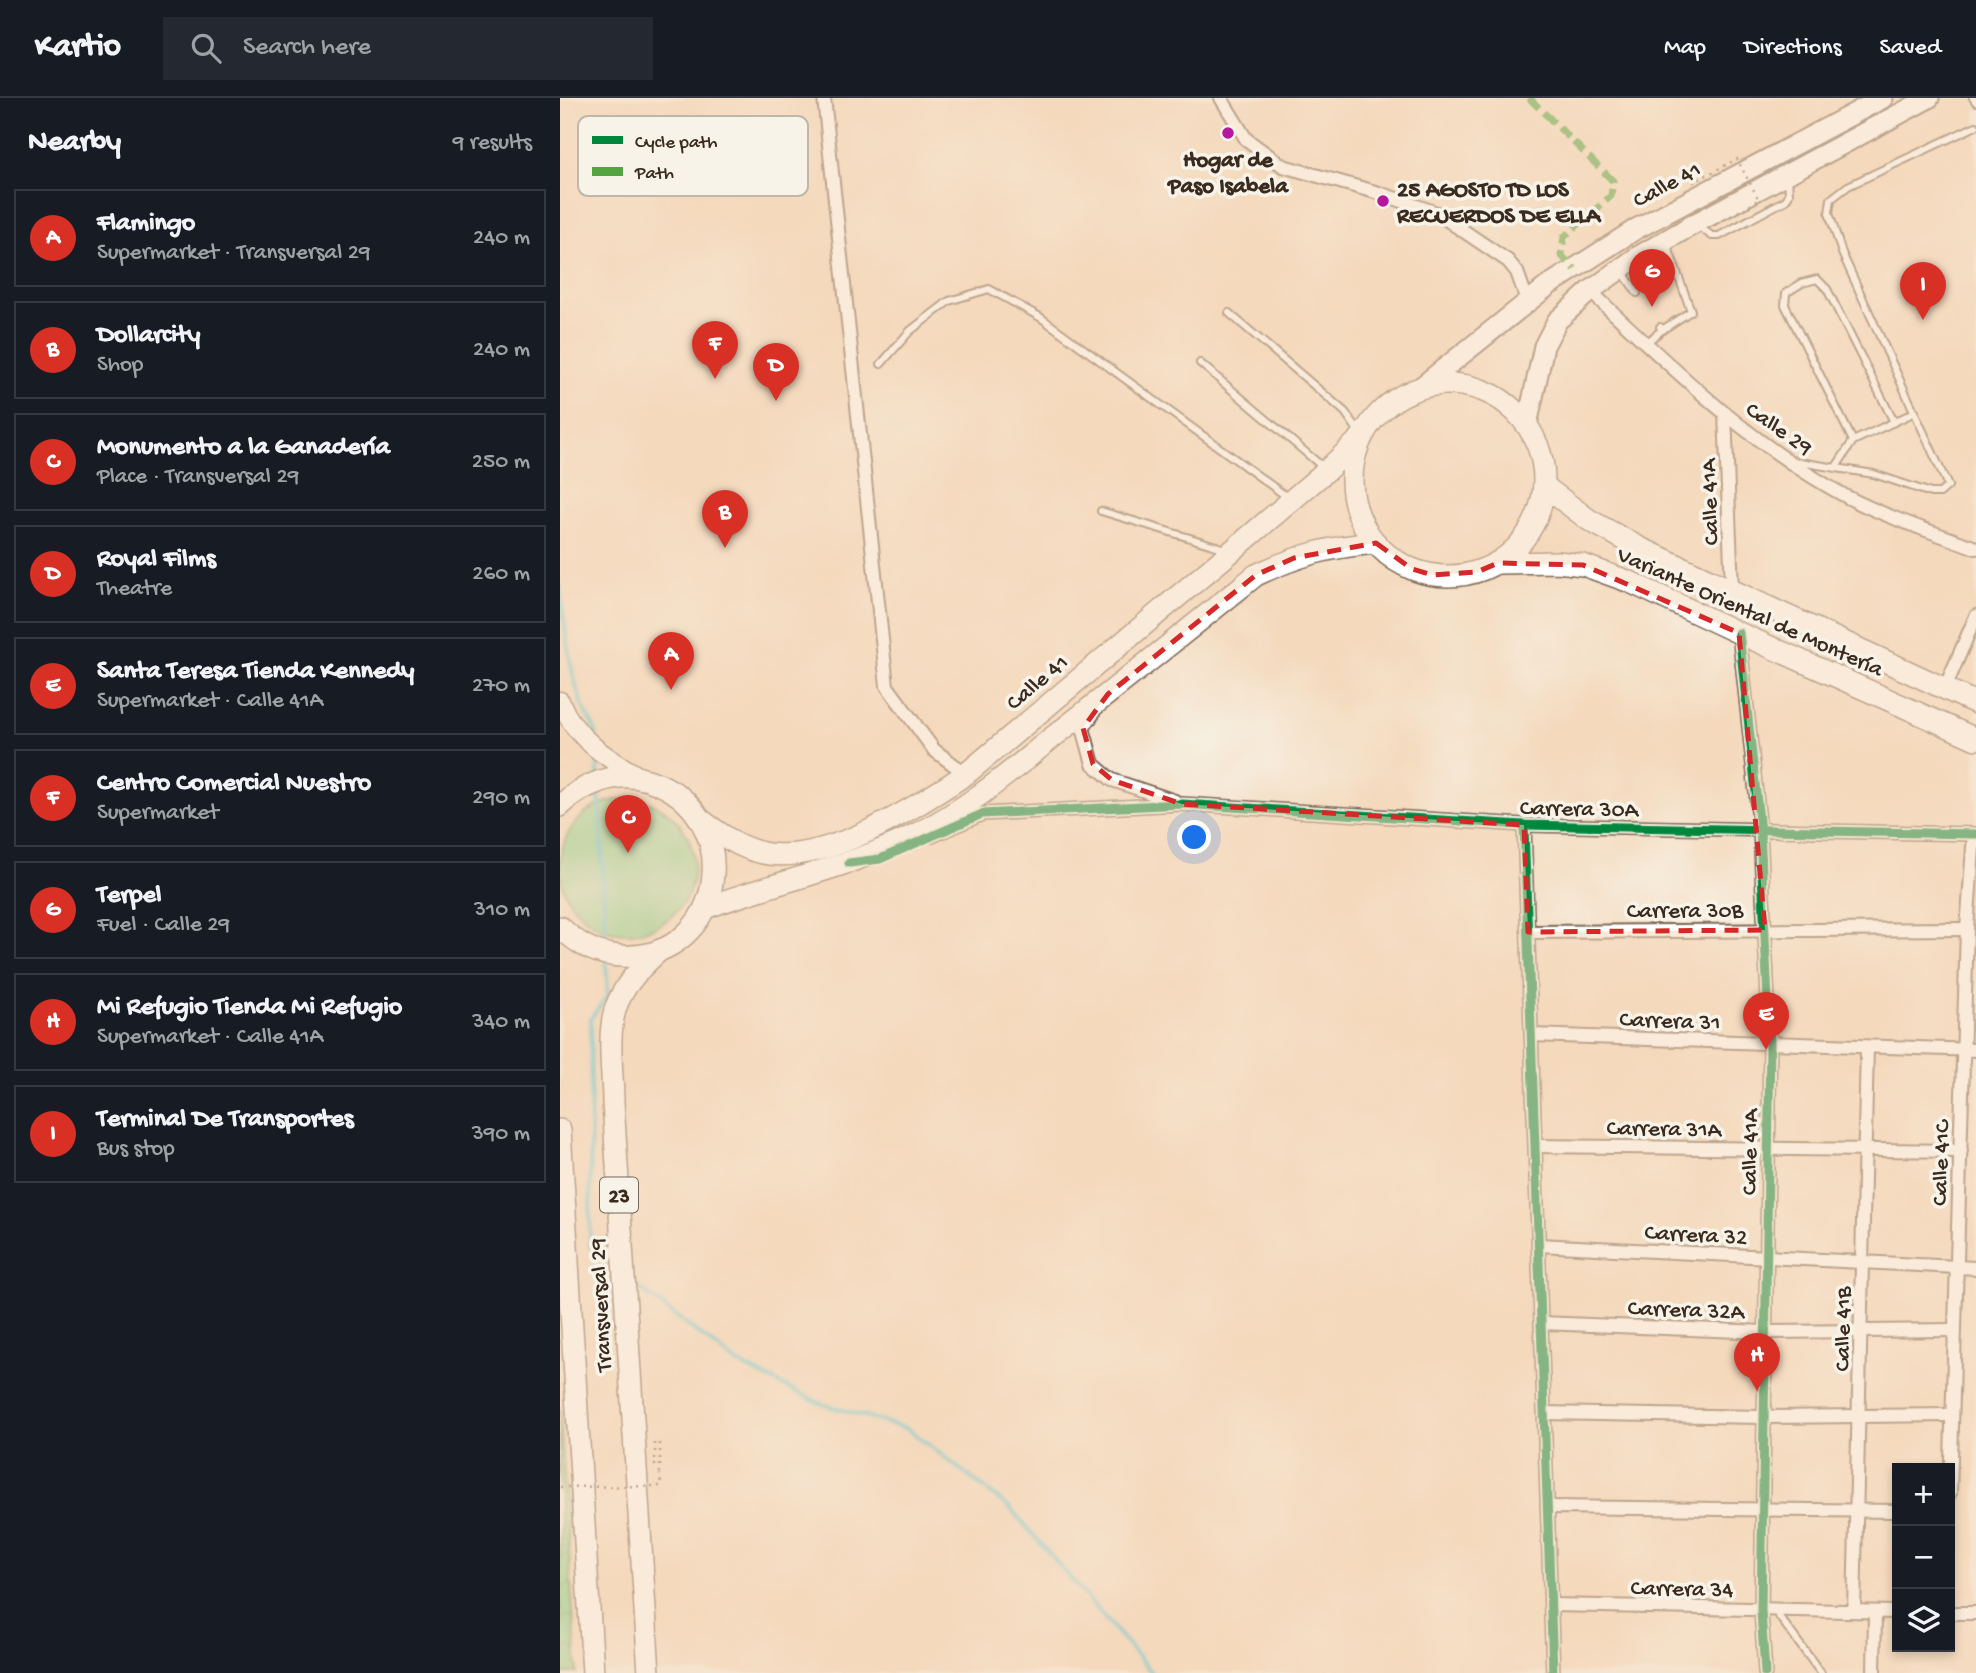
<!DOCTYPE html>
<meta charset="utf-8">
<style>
body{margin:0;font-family:"Gochi Hand",sans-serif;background:#242831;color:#f1f3f6}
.controls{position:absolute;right:21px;bottom:21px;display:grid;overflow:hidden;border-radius:0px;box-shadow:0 4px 10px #0003}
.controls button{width:63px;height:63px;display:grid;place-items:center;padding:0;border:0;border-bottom:2px solid #363941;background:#171b24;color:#f1f3f6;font:35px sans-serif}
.you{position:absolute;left:635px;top:740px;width:24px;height:24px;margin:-18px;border:5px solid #fff;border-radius:50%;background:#1a73e8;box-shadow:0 0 0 10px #1a73e833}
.badge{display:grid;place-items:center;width:46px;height:46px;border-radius:50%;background:#d93025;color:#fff;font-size:23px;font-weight:700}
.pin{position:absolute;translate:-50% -58px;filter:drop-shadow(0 2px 4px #0008)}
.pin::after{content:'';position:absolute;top:37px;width:24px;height:21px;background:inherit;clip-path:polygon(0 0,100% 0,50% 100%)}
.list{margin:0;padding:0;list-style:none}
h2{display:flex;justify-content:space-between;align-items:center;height:91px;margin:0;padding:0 28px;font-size:30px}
h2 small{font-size:23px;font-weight:400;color:#9ea1a6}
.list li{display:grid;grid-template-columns:46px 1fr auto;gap:21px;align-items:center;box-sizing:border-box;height:98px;margin:0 14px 14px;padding:0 14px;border:2px solid #363941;border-radius:0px}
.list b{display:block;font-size:26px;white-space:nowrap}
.list p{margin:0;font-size:23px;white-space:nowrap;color:#9ea1a6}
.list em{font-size:23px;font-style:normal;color:#9ea1a6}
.icon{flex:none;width:38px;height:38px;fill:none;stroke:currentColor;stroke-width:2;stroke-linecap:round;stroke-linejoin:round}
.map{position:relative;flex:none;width:1416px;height:1575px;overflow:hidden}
header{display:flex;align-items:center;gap:42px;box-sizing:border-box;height:98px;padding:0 35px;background:#171b24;border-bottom:2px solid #363941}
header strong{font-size:33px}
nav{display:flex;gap:38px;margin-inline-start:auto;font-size:24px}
.search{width:490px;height:63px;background:#242831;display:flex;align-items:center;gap:18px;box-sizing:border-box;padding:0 24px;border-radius:0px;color:#9ea1a6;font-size:26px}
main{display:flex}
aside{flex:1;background:#171b24}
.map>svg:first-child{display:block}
.grass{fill:#89d28e;stroke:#627e56;stroke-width:2}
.park{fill:url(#park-crowns);stroke:#627e56;stroke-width:2}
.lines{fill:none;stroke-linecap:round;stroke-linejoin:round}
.stream{stroke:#5bc7d4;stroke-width:4.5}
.service-casing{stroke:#7c6755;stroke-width:10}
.minor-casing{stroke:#7c6755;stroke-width:16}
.secondary-casing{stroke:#7c6755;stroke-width:21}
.primary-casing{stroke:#7c6755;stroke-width:23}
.trunk-casing{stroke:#7c6755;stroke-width:24}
.path{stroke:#7c6755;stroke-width:2.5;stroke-dasharray:2 5;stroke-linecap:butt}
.service{stroke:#fff;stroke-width:6}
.minor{stroke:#fff;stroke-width:12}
.secondary{stroke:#fff;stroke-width:18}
.primary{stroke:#fff;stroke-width:19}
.trunk{stroke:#fff;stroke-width:21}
.path-bridge{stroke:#7c6755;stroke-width:2.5;stroke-dasharray:2 5;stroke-linecap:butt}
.quiet{stroke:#54a441;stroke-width:7;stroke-dasharray:14 7;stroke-linecap:butt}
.cycleway-casing{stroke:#f7f3e8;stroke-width:13}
.cycleway{stroke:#00873e;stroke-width:9}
.marked{fill:none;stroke:#d62828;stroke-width:5;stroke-dasharray:14 9;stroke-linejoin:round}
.poi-dot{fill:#b5179e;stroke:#f7f3e8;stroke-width:2.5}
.labels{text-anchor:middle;stroke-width:7;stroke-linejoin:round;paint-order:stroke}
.shield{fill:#f7f3e8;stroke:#73665b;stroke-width:2}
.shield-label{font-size:21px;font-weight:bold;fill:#3b2a1e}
.poi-label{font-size:23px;font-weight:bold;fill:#3b2a1e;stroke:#f7f3e8}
.street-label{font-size:23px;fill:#3b2a1e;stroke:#f7f3e8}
.key{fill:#f7f3e8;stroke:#bfb7ab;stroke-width:2}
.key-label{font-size:19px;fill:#3b2a1e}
</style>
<header>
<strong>Kartio</strong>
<div class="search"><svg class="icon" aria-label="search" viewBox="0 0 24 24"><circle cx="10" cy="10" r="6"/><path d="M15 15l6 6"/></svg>Search here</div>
<nav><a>Map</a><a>Directions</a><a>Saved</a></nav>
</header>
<main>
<aside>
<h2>Nearby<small>9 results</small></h2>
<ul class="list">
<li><span class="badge">A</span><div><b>Flamingo</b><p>Supermarket · Transversal 29</p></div><em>240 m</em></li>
<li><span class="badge">B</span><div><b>Dollarcity</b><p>Shop</p></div><em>240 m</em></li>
<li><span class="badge">C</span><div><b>Monumento a la Ganadería</b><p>Place · Transversal 29</p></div><em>250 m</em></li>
<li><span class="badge">D</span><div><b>Royal Films</b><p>Theatre</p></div><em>260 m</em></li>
<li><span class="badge">E</span><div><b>Santa Teresa Tienda Kennedy</b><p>Supermarket · Calle 41A</p></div><em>270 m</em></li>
<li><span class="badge">F</span><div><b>Centro Comercial Nuestro</b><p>Supermarket</p></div><em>290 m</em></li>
<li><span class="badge">G</span><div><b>Terpel</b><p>Fuel · Calle 29</p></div><em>310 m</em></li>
<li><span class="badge">H</span><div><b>Mi Refugio Tienda Mi Refugio</b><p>Supermarket · Calle 41A</p></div><em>340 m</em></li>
<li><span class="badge">I</span><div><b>Terminal De Transportes</b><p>Bus stop</p></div><em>390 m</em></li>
</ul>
</aside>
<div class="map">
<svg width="1416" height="1575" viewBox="0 0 1416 1575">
<defs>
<pattern id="park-crowns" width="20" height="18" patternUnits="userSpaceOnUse" patternTransform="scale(1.75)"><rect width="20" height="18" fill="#89d28e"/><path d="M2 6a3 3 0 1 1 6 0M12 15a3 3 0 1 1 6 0" fill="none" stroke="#77b47a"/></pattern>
</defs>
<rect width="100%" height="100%" fill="#f7f3e8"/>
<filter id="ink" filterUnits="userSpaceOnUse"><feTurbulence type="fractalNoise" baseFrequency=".0143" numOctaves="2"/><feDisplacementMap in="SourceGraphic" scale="14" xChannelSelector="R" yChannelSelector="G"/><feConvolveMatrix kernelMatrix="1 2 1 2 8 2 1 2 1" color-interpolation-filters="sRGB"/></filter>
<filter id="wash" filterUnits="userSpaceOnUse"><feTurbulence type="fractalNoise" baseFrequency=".00686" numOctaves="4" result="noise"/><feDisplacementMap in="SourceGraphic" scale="28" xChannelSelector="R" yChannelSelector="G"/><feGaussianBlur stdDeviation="1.57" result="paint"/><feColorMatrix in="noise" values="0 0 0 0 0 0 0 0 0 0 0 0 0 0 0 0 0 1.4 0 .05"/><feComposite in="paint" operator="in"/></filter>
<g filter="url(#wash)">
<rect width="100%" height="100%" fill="#f4d9bc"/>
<circle class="grass" cx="67" cy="768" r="67"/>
<polygon class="park" points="0,1311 17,1575 0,1575"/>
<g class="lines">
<g class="stream">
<path d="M 0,489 C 5,528 8,566 21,604 C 26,619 36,626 37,643"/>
<polyline points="38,659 38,678"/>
<polyline points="39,690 46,850"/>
<polyline points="46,862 48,897 31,920 30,1149 57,1171"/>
<polyline points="71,1184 177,1265 262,1306 348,1331 450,1410 592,1575"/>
</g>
</g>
</g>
<g filter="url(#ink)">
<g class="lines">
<g class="service-casing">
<g id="service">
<polyline points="1413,0 1416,4"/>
<polyline points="1139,129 1152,138 1159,138 1226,102 1229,96 1228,80"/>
<polyline points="1062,173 1077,195"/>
<polyline points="669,215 785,314 801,337"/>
<polyline points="1100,229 1102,232 1131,213 1106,144"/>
<polyline points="1086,245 1102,232"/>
<polyline points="640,265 764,370"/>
<polyline points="321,266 350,233 389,203 429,191 480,219 730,401"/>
<polyline points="1293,343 1225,207 1226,195 1242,185 1257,181 1267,191 1334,324 1355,314"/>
<polyline points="1233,363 1314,376 1371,395 1380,395 1388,388 1282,155 1269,115 1271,101 1288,88 1416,28"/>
<polyline points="1276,369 1293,343 1334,324"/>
<polyline points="541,413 666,451"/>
<polyline points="1215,1513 1261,1575"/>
</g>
</g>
<g class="minor-casing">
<g id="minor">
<polyline points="264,0 327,588 374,652 406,676"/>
<polyline points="661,0 686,41 723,68 819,95 877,115 948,163 957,174 968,205"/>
<path d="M 1030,193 C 1110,268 1190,347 1287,399 C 1326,419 1375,435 1416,450"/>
<polyline points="1165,315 1172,492"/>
<polyline points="1179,535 1200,732 1210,945 1201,1512 1205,1575"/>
<polyline points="1385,590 1416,518"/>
<polyline points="533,616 523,630 533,666 552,682 615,703"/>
<polyline points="964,727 993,1575"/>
<polyline points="372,738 422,716 622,706 964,727 1416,736"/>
<polyline points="968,834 1407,831"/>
<polyline points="971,937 1416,952"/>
<polyline points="975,1048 1401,1053"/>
<polyline points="979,1147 1416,1170"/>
<polyline points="981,1225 1204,1234 1395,1232"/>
<polyline points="984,1315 1202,1319 1392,1317"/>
<polyline points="1390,1395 1407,831 1414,736"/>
<polyline points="988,1409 1337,1413"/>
<polyline points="991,1507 1337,1514"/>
<polyline points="1294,1513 1307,949"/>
<polyline points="1390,1515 1416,1515"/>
<polyline points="1314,1575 1315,1514"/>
</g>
</g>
<g class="secondary-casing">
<path id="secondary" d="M 0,603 C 15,641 48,661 82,680"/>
</g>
<g class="primary-casing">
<g id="primary">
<polyline points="861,289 989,187 1076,131 1323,0"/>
<polyline points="967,327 984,248 997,223 1030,193 1077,159 1134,126 1369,0"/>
</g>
</g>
<g class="trunk-casing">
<g id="trunk">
<circle cx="888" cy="382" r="96"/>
<polyline points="984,388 1029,422 1080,450 1416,605"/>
<polyline points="938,465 998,464 1023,467 1070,484 1179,535 1416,641"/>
<path d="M 0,708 C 23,686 56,672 88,682 C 189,714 167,864 61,858 C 37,857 17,846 0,829"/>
<path d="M 141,722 C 160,736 179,750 203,755 C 265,768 356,709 406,676 L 672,453 L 766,373 L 802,339"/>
<path d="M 145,810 C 218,783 295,769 364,732 C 411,708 452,672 493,639 C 561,586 629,531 696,477 C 739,457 769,449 816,445"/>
<polyline points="0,1032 33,1575"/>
<path d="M 89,1575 L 53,1004 C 53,975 47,940 55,912 C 62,888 82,868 100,852"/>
</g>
</g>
<g class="path">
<polyline points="1129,80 1146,73"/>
<polyline points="95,1368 95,1345 100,1345 100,1376"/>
</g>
<use href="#service" class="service"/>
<use href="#minor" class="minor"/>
<use href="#secondary" class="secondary"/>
<use href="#primary" class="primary"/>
<use href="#trunk" class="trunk"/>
<g class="path-bridge">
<polyline points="1129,80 1132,85 1177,61 1199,102 1155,127 1158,134"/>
<polyline points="0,1389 101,1388 100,1376"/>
</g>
<polyline class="quiet" points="969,0 1053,83 1051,98 1004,139 1001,157 1015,171"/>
<g class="cycleway-casing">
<g id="cycleway">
<polyline points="1179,535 1200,732 1210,945 1201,1512 1205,1575"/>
<polyline points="964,727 993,1575"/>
<polyline points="289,765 320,761 422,716 622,706 964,727 1416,736"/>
</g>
</g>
<use href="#cycleway" class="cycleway"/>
</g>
</g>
<path d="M0 0H1416V1575H0ZM 816,445 L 852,471 L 873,477 L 917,474 L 938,465 L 1023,467 L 1179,535 L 1205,832 L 968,834 L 964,727 L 622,706 L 552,682 L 533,666 L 523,630 L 548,596 L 696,477 L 734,460 Z" fill="#f4d9bc" fill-opacity=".55" fill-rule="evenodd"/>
<path class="marked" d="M 816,445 L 852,471 L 873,477 L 917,474 L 938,465 L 1023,467 L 1179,535 L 1205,832 L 968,834 L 964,727 L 622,706 L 552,682 L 533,666 L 523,630 L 548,596 L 696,477 L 734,460 Z"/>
<g class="poi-dot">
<circle cx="668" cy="35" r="7"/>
<circle cx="823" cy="103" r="7"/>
</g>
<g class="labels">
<rect class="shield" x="40" y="1079.5" width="38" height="35" rx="5"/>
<g class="shield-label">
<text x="59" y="1104">23</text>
</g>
<g class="poi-label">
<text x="668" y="68">Hogar de<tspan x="668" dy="26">Paso Isabela</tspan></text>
<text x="837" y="98" text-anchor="start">25 AGOSTO TD LOS<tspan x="837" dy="26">RECUERDOS DE ELLA</tspan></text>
</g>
<g class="street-label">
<text transform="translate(1106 85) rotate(-28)" y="8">Calle 41</text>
<text transform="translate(1220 329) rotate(35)" y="8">Calle 29</text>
<text transform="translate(1148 404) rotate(-92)" y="8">Calle 41A</text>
<text transform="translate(1191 512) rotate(24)" y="8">Variante Oriental de Montería</text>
<text transform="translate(476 583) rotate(-40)" y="8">Calle 41</text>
<text transform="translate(1019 709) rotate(1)" y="8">Carrera 30A</text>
<text x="1125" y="819">Carrera 30B</text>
<text transform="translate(1110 921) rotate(2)" y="8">Carrera 31</text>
<text transform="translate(1104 1029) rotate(1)" y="8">Carrera 31A</text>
<text transform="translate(1188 1054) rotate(-89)" y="8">Calle 41A</text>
<text transform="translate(1379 1065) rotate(-88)" y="8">Calle 41C</text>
<text transform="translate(1136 1135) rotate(3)" y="8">Carrera 32</text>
<text transform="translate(39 1207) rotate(-93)" y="8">Transversal 29</text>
<text transform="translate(1126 1210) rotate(2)" y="8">Carrera 32A</text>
<text transform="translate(1281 1231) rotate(-89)" y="8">Calle 41B</text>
<text transform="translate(1122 1489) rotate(1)" y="8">Carrera 34</text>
</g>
</g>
<rect x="18" y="18" width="230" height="80" rx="10" class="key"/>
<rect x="32" y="38" width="31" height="8" fill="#00873e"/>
<rect x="32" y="69" width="31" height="9" fill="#54a441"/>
<g class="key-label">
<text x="75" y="49">Cycle path</text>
<text x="75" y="80">Path</text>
</g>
</svg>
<div class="controls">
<button>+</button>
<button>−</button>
<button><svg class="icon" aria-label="layers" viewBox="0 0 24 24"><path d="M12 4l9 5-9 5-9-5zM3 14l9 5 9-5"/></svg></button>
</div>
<div class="you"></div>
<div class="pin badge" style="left:111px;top:592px">A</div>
<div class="pin badge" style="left:165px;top:450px">B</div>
<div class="pin badge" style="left:68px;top:755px">C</div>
<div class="pin badge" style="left:216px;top:303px">D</div>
<div class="pin badge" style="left:1206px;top:952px">E</div>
<div class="pin badge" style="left:155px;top:281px">F</div>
<div class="pin badge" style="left:1092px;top:209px">G</div>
<div class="pin badge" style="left:1197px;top:1293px">H</div>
<div class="pin badge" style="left:1363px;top:222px">I</div>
</div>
</main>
